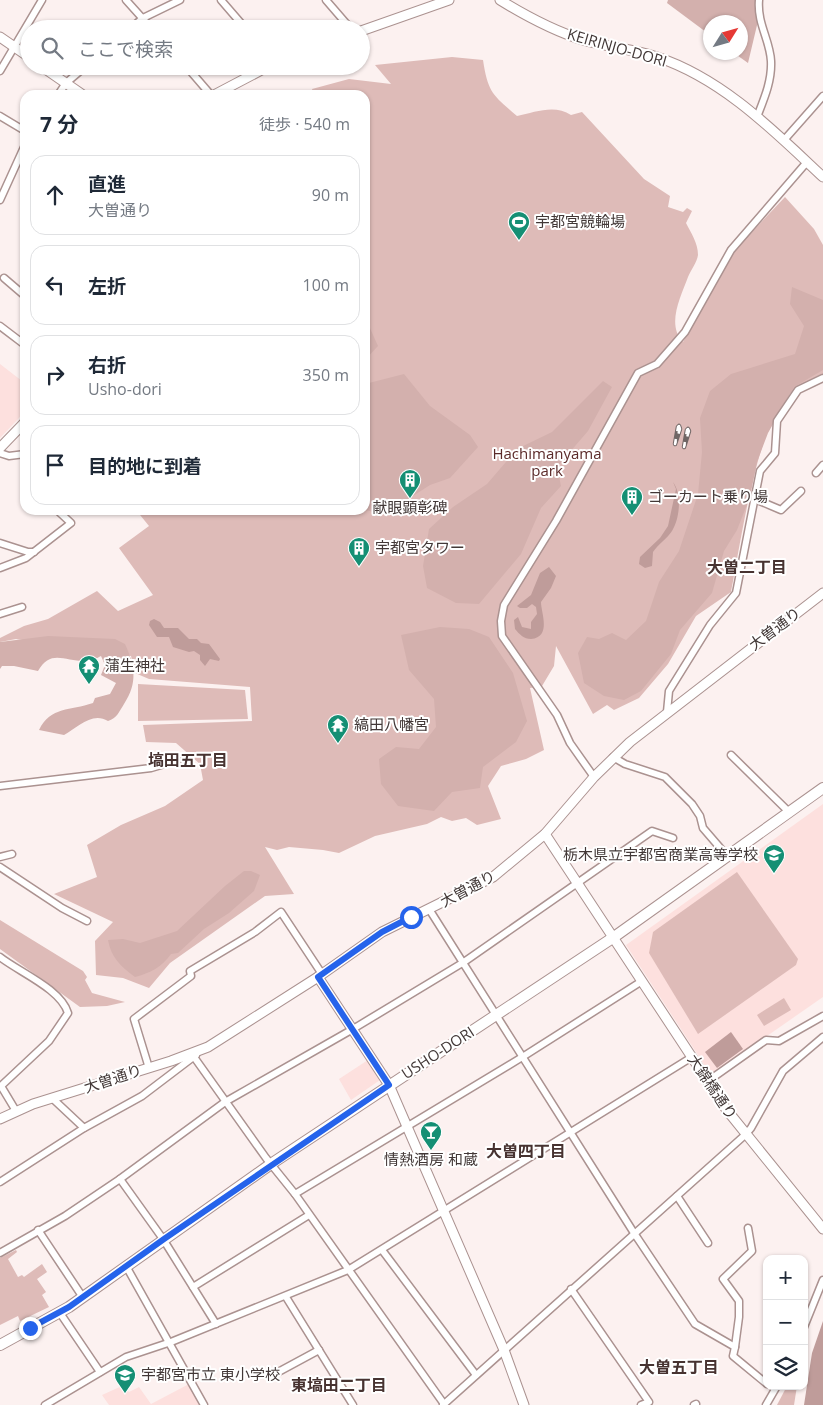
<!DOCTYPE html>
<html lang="ja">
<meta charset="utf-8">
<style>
body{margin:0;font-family:"Open Sans","Noto Sans JP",sans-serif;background:#f6f6f7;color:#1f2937}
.controls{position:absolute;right:15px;bottom:15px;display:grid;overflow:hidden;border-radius:10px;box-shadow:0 1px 4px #0004}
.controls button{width:45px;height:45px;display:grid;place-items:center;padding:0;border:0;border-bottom:1px solid #e0e1e3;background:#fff;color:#1f2937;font:25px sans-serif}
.compass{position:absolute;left:703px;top:15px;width:45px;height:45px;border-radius:50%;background:#fff;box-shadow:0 1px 4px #0004;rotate:53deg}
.stop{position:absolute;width:15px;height:15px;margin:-11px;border:4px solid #2563eb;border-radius:50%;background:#fff}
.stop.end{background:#2563eb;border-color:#fff;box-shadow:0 1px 5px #0008}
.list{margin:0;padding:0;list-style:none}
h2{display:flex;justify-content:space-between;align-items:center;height:65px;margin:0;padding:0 20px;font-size:21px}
h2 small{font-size:16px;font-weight:400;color:#747a83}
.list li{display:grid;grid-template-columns:32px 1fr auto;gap:15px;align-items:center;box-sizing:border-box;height:80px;margin:0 10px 10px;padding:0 10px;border:1px solid #e0e1e3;border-radius:15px}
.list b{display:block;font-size:19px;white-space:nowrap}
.list p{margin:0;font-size:16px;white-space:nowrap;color:#747a83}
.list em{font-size:16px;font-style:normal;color:#747a83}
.icon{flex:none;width:28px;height:28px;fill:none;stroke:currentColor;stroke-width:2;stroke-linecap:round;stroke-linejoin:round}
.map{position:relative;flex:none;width:823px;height:1405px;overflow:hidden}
.search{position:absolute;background:#fff;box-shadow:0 1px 4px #0004;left:20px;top:20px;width:350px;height:55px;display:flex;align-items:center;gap:12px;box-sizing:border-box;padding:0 18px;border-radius:28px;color:#747a83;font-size:19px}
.panel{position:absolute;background:#fff;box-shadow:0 1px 4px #0004;left:20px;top:90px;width:350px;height:425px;border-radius:15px}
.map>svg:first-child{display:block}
.built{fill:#fde0de}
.green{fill:#debbb8}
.forest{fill:#d3b0ad}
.water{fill:#bf9c9a}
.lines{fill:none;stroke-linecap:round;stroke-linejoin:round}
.street-casing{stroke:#ab9290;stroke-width:9}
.secondary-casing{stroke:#ab9290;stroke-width:11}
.primary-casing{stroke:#ab9290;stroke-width:12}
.street{stroke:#fff;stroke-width:6}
.secondary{stroke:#fff;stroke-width:9}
.primary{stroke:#fff;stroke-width:10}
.rail-casing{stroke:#706665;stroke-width:4.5}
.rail{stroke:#fff;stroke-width:2.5;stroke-dasharray:8;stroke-linecap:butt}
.route{stroke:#2563eb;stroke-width:6}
.labels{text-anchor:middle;stroke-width:4;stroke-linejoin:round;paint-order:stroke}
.street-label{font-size:15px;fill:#423837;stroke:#fff}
.poi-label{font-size:15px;fill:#423837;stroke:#fff;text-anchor:start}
.park-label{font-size:15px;fill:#5b2a29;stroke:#fff}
.neighbourhood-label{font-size:16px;font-weight:bold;fill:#473331;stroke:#fff}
</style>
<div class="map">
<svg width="823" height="1405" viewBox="0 0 823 1405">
<rect width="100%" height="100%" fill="#fcf1f0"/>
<g class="built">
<polygon points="0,364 22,381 21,389 25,391 25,408 19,418 0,438"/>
<polygon points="823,804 823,997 711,1075 626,945"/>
<polygon points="368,1060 380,1080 351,1100 339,1079"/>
<polygon points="189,1384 199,1405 109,1405 102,1395 124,1385 129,1392 139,1387 151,1404"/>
</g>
<g class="green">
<path d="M 452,57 L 483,60 C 488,93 493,95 517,116 C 535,112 555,104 571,115 L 582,112 L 644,179 L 670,196 L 668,207 L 683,212 L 687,208 L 692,211 L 686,223 C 691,233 698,243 698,255 C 697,262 691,270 688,277 C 681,296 666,325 683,342 L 732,253 L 785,197 L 814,229 L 823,245 L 823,380 C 814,385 799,387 791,393 C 757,419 740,548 731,592 L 696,616 L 668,664 L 639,698 L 614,710 L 607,705 L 593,714 L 556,646 L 554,666 L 542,686 L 530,688 L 544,750 L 526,759 L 501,766 L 488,786 L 501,819 L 477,825 L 466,818 L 452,821 L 441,817 L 427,824 L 375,836 L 339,853 L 323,850 L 289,847 L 277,850 L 265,847 L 294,894 L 265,896 L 170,963 L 149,988 L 123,978 L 96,975 L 95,941 L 113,922 L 54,894 L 97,877 L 87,845 L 121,825 L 165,806 L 203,780 L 200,764 L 176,743 L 146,742 L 143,725 L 252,721 L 250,687 L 149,679 L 135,673 L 131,656 L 16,639 L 0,642 L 0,638 L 24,626 L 48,619 L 97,591 L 118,611 L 153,595 L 119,548 L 149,526 L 136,510 L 365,510 L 365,95 L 314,95 L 312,89 L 349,79 L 391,84 L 375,65 Z"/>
<polygon points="138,684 245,690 248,719 138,721"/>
<polygon points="737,872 798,959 796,965 698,1034 649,953 653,932"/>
<polygon points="0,920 83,971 87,977 85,980 92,993 125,1002 107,1006 80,1007 0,949"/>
<polygon points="784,998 791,1010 764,1026 757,1015"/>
<polygon points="16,1250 17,1252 8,1259 18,1277 22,1275 24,1277 42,1264 47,1272 37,1279 46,1292 42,1295 49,1307 20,1321 18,1316 0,1325 0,1258"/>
<polygon points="787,1386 797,1386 794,1405 777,1405"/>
</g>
<g class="forest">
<polygon points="668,0 763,0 748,63 734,53 740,52 740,22 710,22 710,35 667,3"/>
<polygon points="792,287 823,300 823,370 794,387 768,433 757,462 750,497 737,530 724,551 712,593 680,630 671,654 641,691 624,700 604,696 584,683 578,653 587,637 599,639 612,633 626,640 646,621 659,582 679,551 698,494 702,452 700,418 710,391 731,374 795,354 804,326 790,304"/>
<polygon points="365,317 378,346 365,360"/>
<polygon points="404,374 430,406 470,435 478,447 450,478 430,485 385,514 365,510 365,384"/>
<polygon points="603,381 612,387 588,431 557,467 561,486 541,508 521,554 479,604 456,603 427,588 423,566 429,529 453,507 487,484 517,449 552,432"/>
<polygon points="440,627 469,629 489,637 513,673 527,721 516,742 483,767 480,788 452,792 434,811 398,806 381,784 379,759 396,747 419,749 436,727 434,699 409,670 401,635"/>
<path d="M 48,636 L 115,639 L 125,644 C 135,666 138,683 124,704 C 119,712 117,718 108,721 C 92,711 77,728 64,735 L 39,730 C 51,706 70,711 93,703 L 95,698 L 110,694 L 116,683 L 101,675 L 105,665 L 101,656 C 97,658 92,661 87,661 C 65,662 51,648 38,671 L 14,666 L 2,666 L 0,669 L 0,642 Z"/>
<path d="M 244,871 L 251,871 L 260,875 L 254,891 L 229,913 L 204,929 L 178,953 L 171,954 C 162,967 150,973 135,977 C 120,966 111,957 108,940 L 123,939 L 140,943 L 177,931 L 225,886 Z"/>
</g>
<g class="water">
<path d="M 673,482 C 682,494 680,518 672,531 C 667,539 658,544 653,552 L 652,566 L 645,568 L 639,564 L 640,557 L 660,538 L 668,526 L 676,489 Z"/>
<path d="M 549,567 L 556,576 L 551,588 L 541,602 C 541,613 552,637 531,639 C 524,639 519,634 515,629 L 514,620 L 518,617 L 522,627 L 531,629 L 531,622 L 537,614 L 536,607 L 532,604 L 527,608 L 520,608 L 517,606 L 531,595 L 540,573 Z"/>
<polygon points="154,619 160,622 164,628 178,628 189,639 197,639 201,643 209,644 220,659 219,661 210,659 205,666 200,660 200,655 194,651 189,652 173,647 169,637 157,637 149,625 150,621"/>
<polygon points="731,1032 743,1049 717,1068 705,1052"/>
<polygon points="823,1321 823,1405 804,1405 812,1353"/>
</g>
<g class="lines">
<g class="street-casing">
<g id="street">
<polyline points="126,0 152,29"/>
<polyline points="221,0 246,29"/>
<polyline points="326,0 351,29"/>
<polyline points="130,29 143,18 180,0"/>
<polyline points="186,66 211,95"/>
<polyline points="0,71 42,0"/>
<polyline points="58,95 66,83 86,66"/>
<polyline points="0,116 25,131"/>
<path d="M 757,117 C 764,99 772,81 771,61 C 770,40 757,24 759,0"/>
<polyline points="785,139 823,96"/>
<polyline points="0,200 25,145"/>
<polyline points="4,278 25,296"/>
<polyline points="0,326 25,345"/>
<polyline points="25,379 25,388"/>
<polyline points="0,453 9,456 25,454"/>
<polyline points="816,473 823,465"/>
<polyline points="755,499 781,510 801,491"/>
<polyline points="0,543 28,552 34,552"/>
<polyline points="0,568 26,558 71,523 57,510"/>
<polyline points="0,614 22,607"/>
<polyline points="667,712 669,691 710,625 736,593 760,471 775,453 777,421 798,390 823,378"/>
<polyline points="731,755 789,812"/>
<polyline points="613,757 625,764 665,777 692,804 700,816 703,828 728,857"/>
<polyline points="594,777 570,743 557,715 502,636 501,621 504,605 556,521 638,373 657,364 685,332 731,250 807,162"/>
<polyline points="0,786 151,768 178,760"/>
<polyline points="0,857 12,854"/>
<polyline points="0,867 62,908 87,921"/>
<polyline points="429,909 634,1233 695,1324 735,1347 733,1356 767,1384"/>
<path d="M 0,957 C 19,972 61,989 68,1013 L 49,1041 L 1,1086 L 16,1111"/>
<polyline points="194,1057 266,1158 295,1194 444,1404"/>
<polyline points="149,1068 134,1019 191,976 190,971 255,932 281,912 322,974"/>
<polyline points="708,1081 766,1040 779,1041 823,1016"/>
<polyline points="52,1098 84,1128"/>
<polyline points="120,1179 163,1239 216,1324"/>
<polyline points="0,1182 84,1128 142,1096 196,1055"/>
<polyline points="295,1194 524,1056 642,981"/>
<polyline points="677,1196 708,1243"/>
<polyline points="38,1230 82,1296"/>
<polyline points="382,1250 476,1375"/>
<polyline points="0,1253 65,1216 120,1179 225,1102 353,1029 464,962 652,831 673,838"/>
<polyline points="126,1266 204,1405"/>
<polyline points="193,1287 309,1215"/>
<polyline points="571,1289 649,1402 641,1405"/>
<polyline points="286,1297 353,1405"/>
<polyline points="60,1313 100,1372"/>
<polyline points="804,1327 823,1280"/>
<polyline points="735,1347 739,1317 739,1301 723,1279 752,1251 748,1228"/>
<polyline points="269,1377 319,1350"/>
<polyline points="45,1405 126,1357 171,1342 348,1270 692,1057"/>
<polyline points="443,1405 745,1135 751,1128 783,1071 823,1037"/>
<polyline points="694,1405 696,1404"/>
<polyline points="766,1405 777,1386"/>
</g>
</g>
<g class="secondary-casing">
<g id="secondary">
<path d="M 500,0 C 526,16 554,31 583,40 C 607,47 633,49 657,57 C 723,79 774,131 823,177"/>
<polyline points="361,31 449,0"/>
<polyline points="0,37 29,57"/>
<polyline points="41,66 83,95"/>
<polyline points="214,95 269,66"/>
<polyline points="0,448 25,422"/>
<polyline points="545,834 726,1109 823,1229"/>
<polyline points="318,977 389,1085 504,1350 524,1405"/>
<polyline points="0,1119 33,1104 171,1061 208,1047 318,977 382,932 493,877 545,834 594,777 630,742 823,593"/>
</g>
</g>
<g class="primary-casing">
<polyline id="primary" points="0,1345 69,1307 271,1164 614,937 823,788"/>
</g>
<use href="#street" class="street"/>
<use href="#secondary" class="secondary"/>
<use href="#primary" class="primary"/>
<g class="rail-casing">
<g id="rail">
<polygon points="679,426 680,429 675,444 678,427"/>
<polygon points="688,429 689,431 684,447 687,430"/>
</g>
</g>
<use href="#rail" class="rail"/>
</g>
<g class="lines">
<polyline class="route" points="30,1328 69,1307 164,1239 389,1085 318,977 382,932 411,917"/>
</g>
<defs>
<g id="stadium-pin" transform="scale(1.125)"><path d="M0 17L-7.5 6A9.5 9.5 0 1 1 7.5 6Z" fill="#148f74" stroke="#fff"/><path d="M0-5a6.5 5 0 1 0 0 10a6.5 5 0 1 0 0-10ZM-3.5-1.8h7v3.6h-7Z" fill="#fff"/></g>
<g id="building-pin" transform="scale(1.125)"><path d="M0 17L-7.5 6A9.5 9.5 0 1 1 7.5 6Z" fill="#148f74" stroke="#fff"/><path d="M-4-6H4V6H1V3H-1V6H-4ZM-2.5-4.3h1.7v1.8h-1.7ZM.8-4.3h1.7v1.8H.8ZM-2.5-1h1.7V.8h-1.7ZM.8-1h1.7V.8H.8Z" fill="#fff"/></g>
<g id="temple-pin" transform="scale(1.125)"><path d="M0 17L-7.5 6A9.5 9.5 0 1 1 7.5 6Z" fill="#148f74" stroke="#fff"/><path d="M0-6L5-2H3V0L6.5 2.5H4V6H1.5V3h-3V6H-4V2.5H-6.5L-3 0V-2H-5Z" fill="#fff"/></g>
<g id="school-pin" transform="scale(1.125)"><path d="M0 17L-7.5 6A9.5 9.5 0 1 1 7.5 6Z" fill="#148f74" stroke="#fff"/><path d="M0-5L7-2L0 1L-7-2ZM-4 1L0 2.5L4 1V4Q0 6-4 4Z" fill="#fff"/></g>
<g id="bar-pin" transform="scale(1.125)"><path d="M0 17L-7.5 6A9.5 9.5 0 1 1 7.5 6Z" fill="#148f74" stroke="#fff"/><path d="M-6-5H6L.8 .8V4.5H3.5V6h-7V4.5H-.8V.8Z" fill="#fff"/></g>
</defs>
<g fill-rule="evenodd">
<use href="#stadium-pin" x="519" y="222"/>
<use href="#building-pin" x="410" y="480"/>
<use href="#building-pin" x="632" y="497"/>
<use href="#building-pin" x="359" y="548"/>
<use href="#temple-pin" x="89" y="666"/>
<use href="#temple-pin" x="338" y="725"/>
<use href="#school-pin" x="774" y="855"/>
<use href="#bar-pin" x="431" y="1132"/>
<use href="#school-pin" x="125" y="1375"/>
</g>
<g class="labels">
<g class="street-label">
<text transform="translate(617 48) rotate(16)" y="5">KEIRINJO-DORI</text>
<text transform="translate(775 629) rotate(-37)" y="5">大曽通り</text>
<text transform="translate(468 889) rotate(-28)" y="5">大曽通り</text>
<text transform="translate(438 1053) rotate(-33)" y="5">USHO-DORI</text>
<text transform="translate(113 1079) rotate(-18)" y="5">大曽通り</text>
<text transform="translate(712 1087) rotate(56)" y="5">大錦橋通り</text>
</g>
<g class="poi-label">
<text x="535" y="227">宇都宮競輪場</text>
<text x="648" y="502">ゴーカート乗り場</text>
<text x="410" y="513" text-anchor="middle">献眼顕彰碑</text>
<text x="375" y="553">宇都宮タワー</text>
<text x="105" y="671">蒲生神社</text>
<text x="354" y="730">縞田八幡宮</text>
<text x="758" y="860" text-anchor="end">栃木県立宇都宮商業高等学校</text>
<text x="431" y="1165" text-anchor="middle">情熱酒房 和蔵</text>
<text x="141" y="1380">宇都宮市立 東小学校</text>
</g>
<g class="park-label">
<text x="547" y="459">Hachimanyama<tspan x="547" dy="17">park</tspan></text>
</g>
<g class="neighbourhood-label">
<text x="747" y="573">大曽二丁目</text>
<text x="188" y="766">塙田五丁目</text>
<text x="526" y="1157">大曽四丁目</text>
<text x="679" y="1373">大曽五丁目</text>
<text x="339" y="1391">東塙田二丁目</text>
</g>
</g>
</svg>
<div class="controls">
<button>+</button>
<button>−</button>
<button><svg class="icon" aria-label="layers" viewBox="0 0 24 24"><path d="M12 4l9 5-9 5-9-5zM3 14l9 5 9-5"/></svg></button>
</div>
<svg class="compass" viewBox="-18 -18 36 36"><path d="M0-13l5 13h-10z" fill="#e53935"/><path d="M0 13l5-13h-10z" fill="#747a83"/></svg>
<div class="stop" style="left:411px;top:917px"></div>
<div class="stop end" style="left:30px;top:1328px"></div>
<div class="search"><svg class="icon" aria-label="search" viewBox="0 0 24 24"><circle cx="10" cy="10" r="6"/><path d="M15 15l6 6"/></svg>ここで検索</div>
<section class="panel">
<h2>7 分<small>徒歩 · 540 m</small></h2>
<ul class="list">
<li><svg class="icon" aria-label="ahead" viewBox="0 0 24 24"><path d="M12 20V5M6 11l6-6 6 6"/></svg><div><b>直進</b><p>大曽通り</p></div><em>90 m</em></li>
<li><svg class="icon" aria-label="left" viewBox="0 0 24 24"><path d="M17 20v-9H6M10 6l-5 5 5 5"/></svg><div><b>左折</b></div><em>100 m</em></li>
<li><svg class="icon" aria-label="right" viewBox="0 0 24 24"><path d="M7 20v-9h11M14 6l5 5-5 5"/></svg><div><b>右折</b><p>Usho-dori</p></div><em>350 m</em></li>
<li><svg class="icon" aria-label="arrive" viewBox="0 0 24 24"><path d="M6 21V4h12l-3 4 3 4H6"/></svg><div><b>目的地に到着</b></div></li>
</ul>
</section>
</div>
